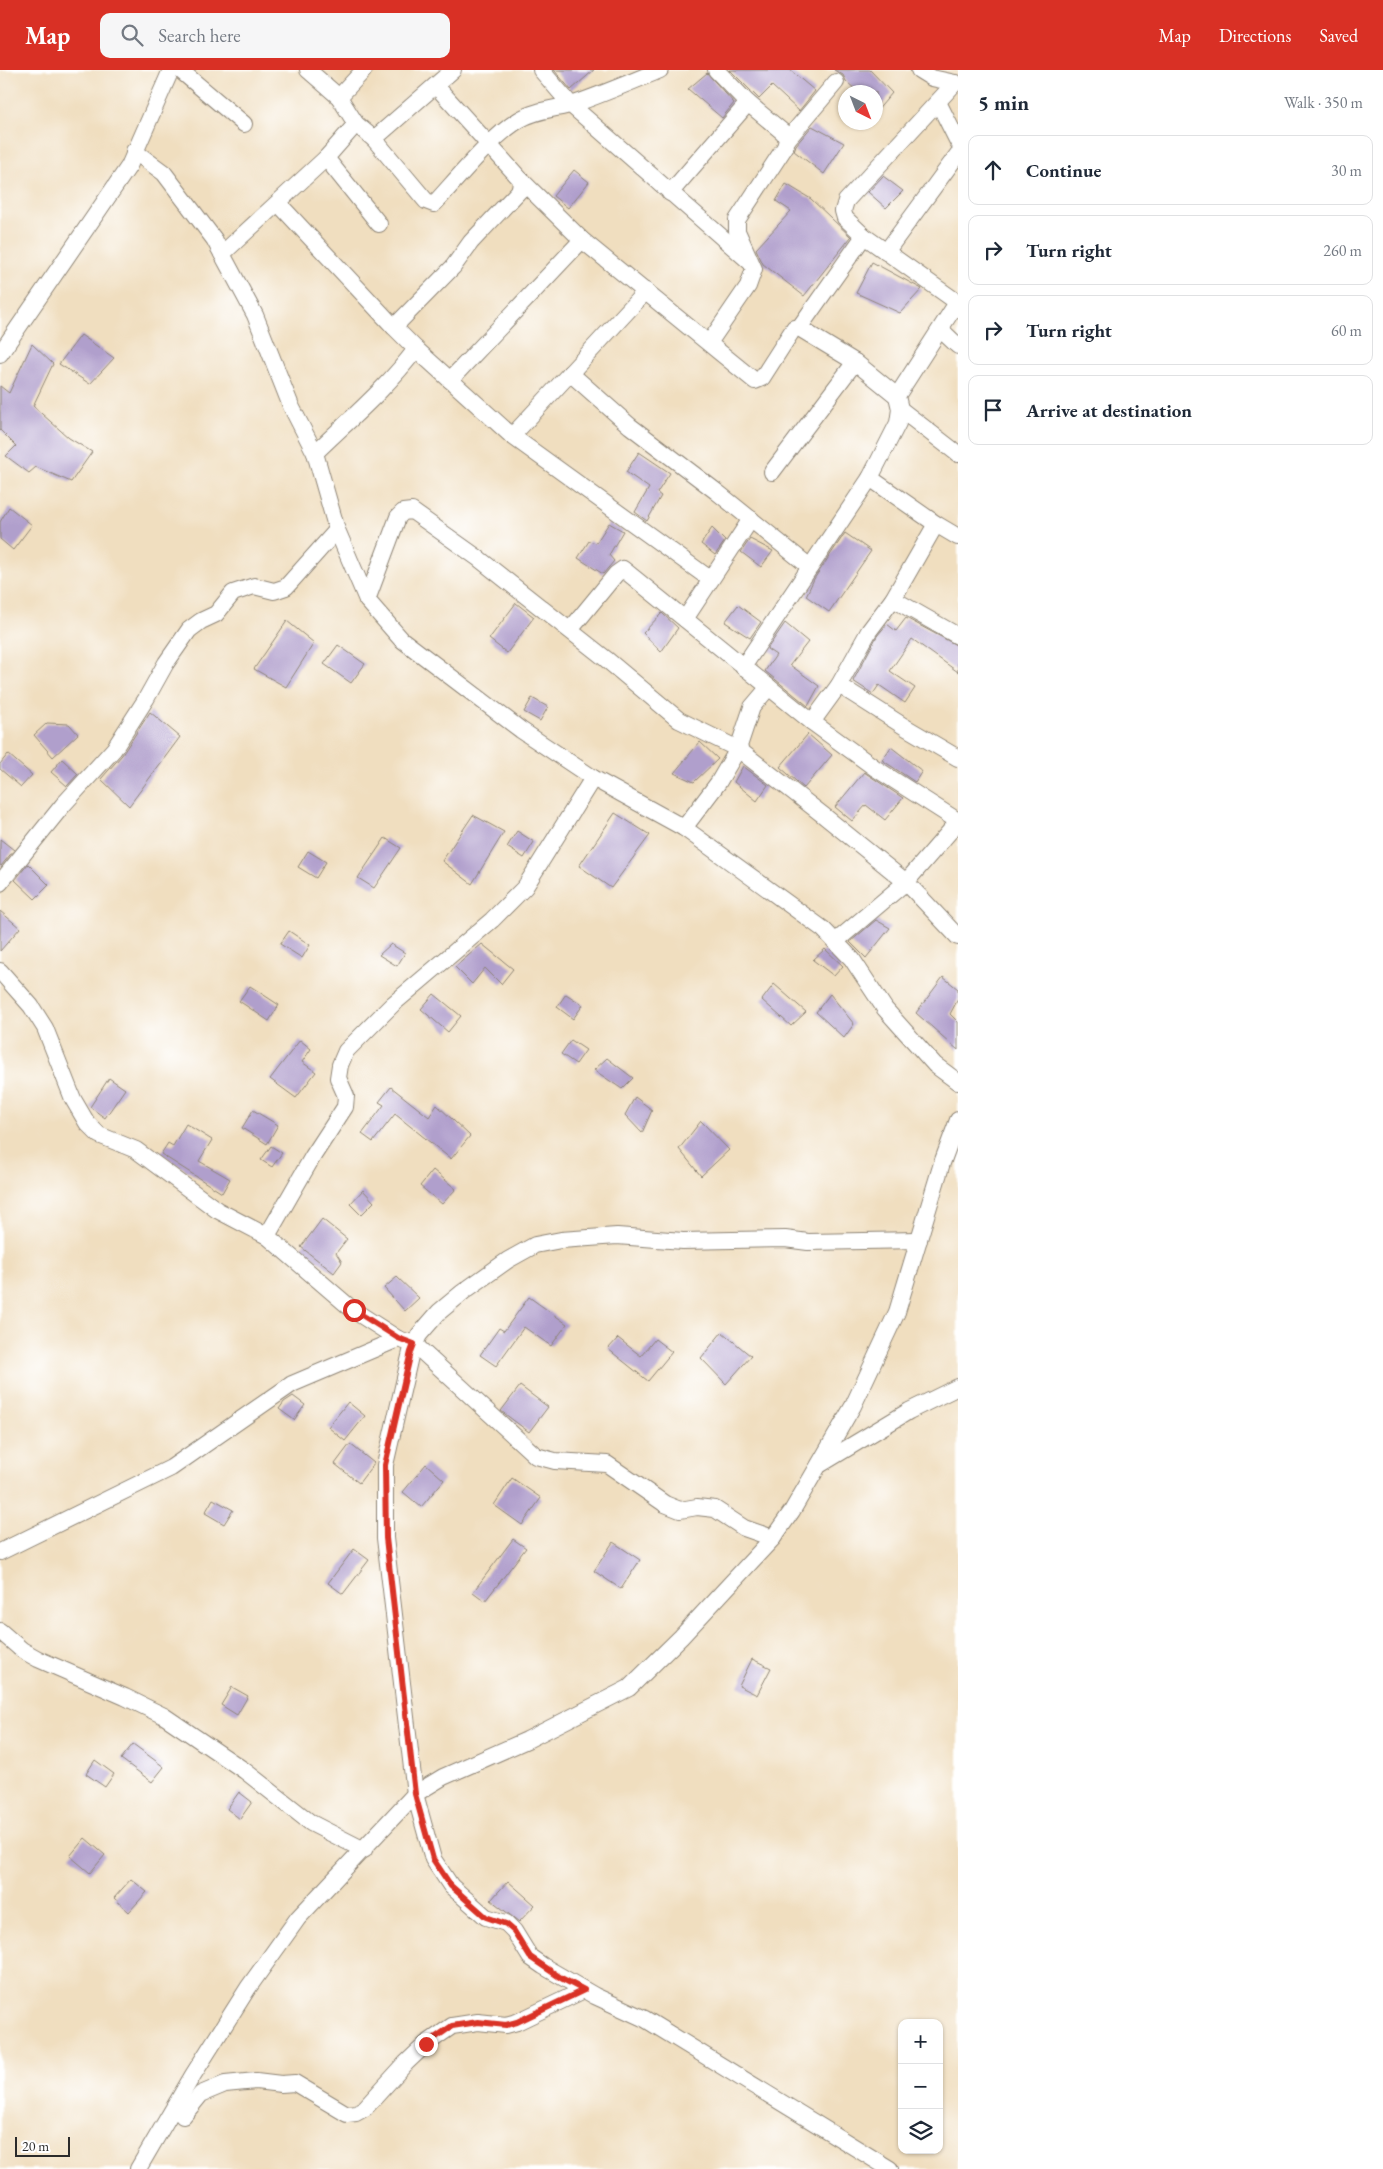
<!DOCTYPE html>
<meta charset="utf-8">
<style>
body{margin:0;font-family:"EB Garamond",serif;background:#f6f6f7;color:#1f2937}
.controls{position:absolute;right:15px;bottom:15px;display:grid;overflow:hidden;border-radius:10px;box-shadow:0 1px 4px #0004}
.controls button{width:45px;height:45px;display:grid;place-items:center;padding:0;border:0;border-bottom:1px solid #e0e1e3;background:#fff;color:#1f2937;font:25px sans-serif}
.compass{position:absolute;left:838px;top:15px;width:45px;height:45px;border-radius:50%;background:#fff;box-shadow:0 1px 4px #0004;rotate:138deg}
.scale{position:absolute;left:15px;bottom:12px;width:55px;box-sizing:border-box;padding-left:5px;border:2px solid #2b2b2b;border-top:0;font-size:14px;line-height:18px;white-space:nowrap;color:#2b2b2b;-webkit-text-stroke:4px #fff;paint-order:stroke}
.stop{position:absolute;width:15px;height:15px;margin:-11px;border:4px solid #d93025;border-radius:50%;background:#fff}
.stop.end{background:#d93025;border-color:#fff;box-shadow:0 1px 5px #0008}
.list{margin:0;padding:0;list-style:none}
h2{display:flex;justify-content:space-between;align-items:center;height:65px;margin:0;padding:0 20px;font-size:21px}
h2 small{font-size:16px;font-weight:400;color:#747a83}
.list li{display:grid;grid-template-columns:32px 1fr auto;gap:15px;align-items:center;box-sizing:border-box;height:70px;margin:0 10px 10px;padding:0 10px;border:1px solid #e0e1e3;border-radius:10px}
.list b{display:block;font-size:19px;white-space:nowrap}
.list em{font-size:16px;font-style:normal;color:#747a83}
.icon{flex:none;width:28px;height:28px;fill:none;stroke:currentColor;stroke-width:2;stroke-linecap:round;stroke-linejoin:round}
.map{position:relative;flex:none;width:958px;height:2099px;overflow:hidden}
header{display:flex;align-items:center;gap:30px;box-sizing:border-box;height:70px;padding:0 25px;background:#d93025;color:#fff}
header strong{font-size:24px}
nav{display:flex;gap:28px;margin-inline-start:auto;font-size:18px}
.search{width:350px;height:45px;background:#f6f6f7;display:flex;align-items:center;gap:12px;box-sizing:border-box;padding:0 18px;border-radius:10px;color:#747a83;font-size:19px}
main{display:flex}
aside{flex:1;background:#fff}
.map>svg:first-child{display:block}
.building{fill:#b09fcc}
.lines{fill:none;stroke-linecap:round;stroke-linejoin:round}
.street-casing{stroke:#8e8475;stroke-width:18}
.street{stroke:#fff;stroke-width:16}
.route{stroke:#d93025;stroke-width:6}
</style>
<header>
<strong>Map</strong>
<div class="search"><svg class="icon" aria-label="search" viewBox="0 0 24 24"><circle cx="10" cy="10" r="6"/><path d="M15 15l6 6"/></svg>Search here</div>
<nav><a>Map</a><a>Directions</a><a>Saved</a></nav>
</header>
<main>
<div class="map">
<svg width="958" height="2099" viewBox="0 0 958 2099">
<rect width="100%" height="100%" fill="#fff"/>
<filter id="ink" filterUnits="userSpaceOnUse"><feTurbulence type="fractalNoise" baseFrequency=".02" numOctaves="2"/><feDisplacementMap in="SourceGraphic" scale="10" xChannelSelector="R" yChannelSelector="G"/><feConvolveMatrix kernelMatrix="1 2 1 2 8 2 1 2 1" color-interpolation-filters="sRGB"/></filter>
<filter id="wash" filterUnits="userSpaceOnUse"><feTurbulence type="fractalNoise" baseFrequency=".0096" numOctaves="4" result="noise"/><feDisplacementMap in="SourceGraphic" scale="20" xChannelSelector="R" yChannelSelector="G"/><feGaussianBlur stdDeviation="1.12" result="paint"/><feColorMatrix in="noise" values="0 0 0 0 0 0 0 0 0 0 0 0 0 0 0 0 0 1.4 0 .05"/><feComposite in="paint" operator="in"/></filter>
<g filter="url(#wash)">
<rect width="100%" height="100%" fill="#f0debf"/>
<g id="blocks">
<g class="building">
<polygon points="554,0 594,0 571,20"/>
<polygon points="730,0 790,0 815,21 799,41 772,16 759,29"/>
<polygon points="834,0 870,0 892,23 876,42 876,22 858,22 846,11 843,5"/>
<polygon points="707,3 734,33 722,48 688,19"/>
<polygon points="812,56 844,73 824,104 794,81 796,75"/>
<polygon points="574,100 589,112 568,138 553,126"/>
<polygon points="883,106 903,121 886,138 868,122"/>
<polygon points="786,114 811,129 851,167 804,226 763,194 756,179 791,141 776,131"/>
<polygon points="872,192 922,219 900,243 856,223"/>
<polygon points="81,265 114,288 90,314 59,294"/>
<polygon points="32,274 53,294 33,336 69,368 92,382 71,412 36,397 29,403 6,386 16,376 0,360 0,316 9,323"/>
<polygon points="639,382 670,403 657,423 661,426 647,451 635,442 649,418 626,402"/>
<polygon points="9,437 32,455 13,480 0,469 0,452"/>
<polygon points="609,453 623,461 609,485 614,491 603,504 578,488 589,471 596,473"/>
<polygon points="712,458 725,471 715,485 701,474"/>
<polygon points="845,463 871,481 829,542 806,526 814,509"/>
<polygon points="750,469 773,481 761,497 741,482"/>
<polygon points="516,533 534,547 507,583 489,569"/>
<polygon points="738,535 761,552 750,568 725,552"/>
<polygon points="662,543 678,558 661,582 643,563"/>
<polygon points="906,548 958,576 958,602 912,569 890,601 915,618 905,633 879,615 873,624 853,611 877,566 887,554 896,561"/>
<polygon points="287,551 314,573 286,617 254,599"/>
<polygon points="785,553 808,572 790,595 819,616 808,636 765,601 776,585 767,579"/>
<polygon points="338,575 365,594 351,613 324,594"/>
<polygon points="532,628 548,637 540,651 524,642"/>
<polygon points="150,642 180,667 129,736 101,709 122,685"/>
<polygon points="47,653 69,654 78,664 53,687 34,665"/>
<polygon points="808,664 832,685 804,718 780,697"/>
<polygon points="700,672 718,689 694,712 674,703"/>
<polygon points="891,677 922,701 915,712 882,690"/>
<polygon points="8,684 32,705 21,717 0,699 0,694"/>
<polygon points="62,689 78,704 67,716 51,702"/>
<polygon points="743,696 768,715 757,731 734,712"/>
<polygon points="864,702 903,728 885,750 866,735 852,751 835,737"/>
<polygon points="615,743 650,765 611,818 579,796"/>
<polygon points="473,745 504,762 472,814 442,791"/>
<polygon points="517,761 534,772 524,788 507,777"/>
<polygon points="385,768 401,778 374,818 358,808"/>
<polygon points="0,769 14,780 1,796 0,795"/>
<polygon points="308,781 326,792 316,808 298,797"/>
<polygon points="28,794 49,815 35,829 15,810"/>
<polygon points="0,841 20,858 0,881"/>
<polygon points="876,850 890,858 866,888 850,872"/>
<polygon points="289,861 310,875 302,888 280,874"/>
<polygon points="391,874 405,883 397,896 379,885"/>
<polygon points="482,874 513,899 501,914 485,898 472,914 455,897"/>
<polygon points="825,879 843,896 834,906 813,890"/>
<polygon points="943,907 958,919 958,929 950,944 958,952 958,980 916,943"/>
<polygon points="774,914 806,942 791,956 762,930"/>
<polygon points="250,916 279,935 269,951 239,931"/>
<polygon points="434,924 461,946 448,962 421,939"/>
<polygon points="566,924 583,935 573,949 557,937"/>
<polygon points="830,924 854,954 844,968 816,942"/>
<polygon points="300,970 311,979 302,992 316,1002 296,1028 270,1009"/>
<polygon points="571,970 586,980 576,994 561,984"/>
<polygon points="607,988 633,1008 622,1019 594,1000"/>
<polygon points="109,1008 125,1019 105,1048 90,1037"/>
<polygon points="391,1017 429,1047 437,1035 470,1066 451,1089 395,1044 373,1072 362,1064 384,1035 379,1032"/>
<polygon points="635,1027 652,1040 642,1063 625,1045"/>
<polygon points="253,1040 278,1055 267,1074 242,1058"/>
<polygon points="701,1051 729,1080 701,1106 679,1079"/>
<polygon points="186,1054 212,1070 199,1091 230,1109 222,1123 161,1084 168,1073 173,1076"/>
<polygon points="271,1076 282,1083 272,1097 261,1090"/>
<polygon points="433,1100 456,1119 442,1134 420,1116"/>
<polygon points="363,1120 374,1132 361,1145 350,1134"/>
<polygon points="322,1149 347,1169 336,1183 342,1192 334,1203 301,1177"/>
<polygon points="397,1207 419,1228 405,1241 384,1218"/>
<polygon points="529,1227 567,1254 551,1276 524,1257 496,1296 480,1285 499,1258 504,1261"/>
<polygon points="722,1262 751,1286 726,1314 701,1288"/>
<polygon points="618,1268 641,1286 655,1269 672,1282 648,1311 608,1279"/>
<polygon points="520,1316 548,1337 529,1362 501,1341"/>
<polygon points="293,1326 305,1335 294,1350 279,1339 284,1332"/>
<polygon points="348,1332 365,1346 345,1371 328,1357"/>
<polygon points="350,1374 374,1393 359,1413 335,1394"/>
<polygon points="426,1394 444,1410 421,1437 403,1422"/>
<polygon points="512,1408 541,1428 522,1455 494,1435"/>
<polygon points="213,1429 233,1440 224,1454 205,1443"/>
<polygon points="513,1469 526,1478 485,1531 473,1522"/>
<polygon points="613,1472 640,1490 621,1519 594,1501"/>
<polygon points="354,1479 369,1490 343,1524 328,1513"/>
<polygon points="752,1589 771,1598 757,1625 739,1616"/>
<polygon points="232,1617 248,1626 237,1645 221,1635"/>
<polygon points="133,1674 164,1697 152,1712 121,1689"/>
<polygon points="95,1690 114,1704 105,1717 86,1704"/>
<polygon points="239,1722 252,1732 240,1749 227,1739"/>
<polygon points="85,1768 105,1785 90,1803 70,1786"/>
<polygon points="131,1809 147,1822 129,1842 114,1828"/>
<polygon points="508,1811 535,1835 519,1852 491,1830"/>
</g>
</g>
</g>
<g filter="url(#ink)">
<use href="#blocks" fill-opacity="0" stroke="#8e8475" stroke-width="1"/>
<g class="lines">
<g class="street-casing">
<g id="street">
<polyline points="180,0 244,54"/>
<path d="M 308,0 L 339,27 L 356,54 L 374,69 L 426,131 L 434,134 C 457,109 491,67 519,50 C 535,40 556,39 574,34 C 603,24 631,12 660,0"/>
<polyline points="541,0 571,35 749,191"/>
<polyline points="919,0 932,8 955,13"/>
<polyline points="955,13 846,131 843,141 845,148 864,166 957,232"/>
<polyline points="339,27 364,0"/>
<polyline points="938,32 958,72"/>
<polyline points="374,69 453,0"/>
<polyline points="787,70 836,12"/>
<polyline points="134,81 164,103 214,169 255,245 291,336 315,383 337,460 367,530 401,569 521,660 593,708 684,758 823,859 852,889 885,939 935,995 958,1012"/>
<polyline points="326,88 379,154"/>
<polyline points="521,110 582,170 755,311 762,308 794,258 799,258 855,292 897,326"/>
<polyline points="670,123 748,33"/>
<polyline points="278,133 394,257"/>
<polyline points="886,182 958,84"/>
<polyline points="222,184 326,88 356,54"/>
<polyline points="799,258 864,166"/>
<polyline points="941,260 958,276"/>
<polyline points="709,273 748,216 754,199 737,161 737,150 785,77 787,70 784,63 748,33 716,0"/>
<polyline points="416,279 512,366 710,509"/>
<polyline points="0,284 129,96 171,0"/>
<polyline points="570,303 630,356 717,422 810,497"/>
<polyline points="450,310 582,170"/>
<polyline points="900,339 958,384"/>
<polyline points="512,366 646,221"/>
<path d="M 315,383 C 349,350 387,318 416,279 L 394,257 L 453,197 L 471,172 L 520,120 L 521,110 L 436,16"/>
<polyline points="772,402 855,292"/>
<polyline points="870,408 936,454"/>
<polyline points="893,529 958,566"/>
<polyline points="367,530 398,447 403,442 412,441 478,488 606,589 679,650 738,679 823,745 906,812 958,867"/>
<polyline points="685,549 751,449"/>
<polyline points="570,560 616,504 623,499 812,652 839,615 869,561 893,529 936,454 958,467"/>
<polyline points="743,597 870,408 898,353 900,339 897,326 958,231"/>
<polyline points="839,615 905,657 958,688"/>
<polyline points="812,652 875,698 958,751"/>
<polyline points="684,758 718,713 738,679 752,637 769,617"/>
<polyline points="0,813 63,735 114,679 146,629 166,593 189,560 201,551 216,544 233,523 254,516 274,521 286,517 337,460"/>
<polyline points="835,872 906,812 958,752"/>
<polyline points="0,901 31,936 45,958 73,1029 87,1053 99,1065 136,1080 217,1140 267,1166 353,1240 398,1269"/>
<polyline points="267,1166 313,1086 345,1037 346,1026 338,1008 340,995 346,981 393,934 492,850 525,817 593,708"/>
<polyline points="821,1394 909,1341 958,1317"/>
<polyline points="0,1482 171,1398 292,1314 398,1269 414,1274 536,1386 555,1391 607,1394 665,1434 680,1440 697,1437 715,1439 744,1458 773,1468"/>
<polyline points="0,1561 22,1580 38,1589 125,1627 164,1646 245,1701 311,1753 364,1780"/>
<polyline points="183,2046 201,2024 225,2014 256,2011 281,2014 295,2013 347,2044 356,2043 365,2038 406,1993 426,1974 452,1956 478,1952 506,1955 517,1952 584,1920"/>
<polyline points="138,2099 193,2005 248,1918 298,1848 415,1724 443,1707 527,1670 629,1618 681,1567 773,1468 792,1441 853,1336 897,1242 942,1093 958,1050"/>
<polyline points="890,2099 645,1949 595,1926 543,1896 530,1887 514,1861 506,1853 486,1847 451,1816 433,1789 415,1724 385,1468 385,1395 411,1282 419,1265 439,1242 463,1222 508,1190 535,1175 561,1170 617,1166 683,1171 785,1169 808,1172 919,1170"/>
</g>
</g>
<use href="#street" class="street"/>
</g>
</g>
<g class="lines" filter="url(#ink)">
<polyline class="route" points="354,1240 398,1268 414,1274 411,1282 385,1395 386,1468 415,1724 433,1789 451,1816 486,1847 506,1854 514,1861 530,1887 561,1908 584,1920 517,1952 506,1955 478,1952 452,1956 426,1974"/>
</g>
</svg>
<div class="controls">
<button>+</button>
<button>−</button>
<button><svg class="icon" aria-label="layers" viewBox="0 0 24 24"><path d="M12 4l9 5-9 5-9-5zM3 14l9 5 9-5"/></svg></button>
</div>
<svg class="compass" viewBox="-18 -18 36 36"><path d="M0-13l5 13h-10z" fill="#e53935"/><path d="M0 13l5-13h-10z" fill="#747a83"/></svg>
<div class="scale">20 m</div>
<div class="stop" style="left:354px;top:1240px"></div>
<div class="stop end" style="left:426px;top:1974px"></div>
</div>
<aside>
<h2>5 min<small>Walk · 350 m</small></h2>
<ul class="list">
<li><svg class="icon" aria-label="ahead" viewBox="0 0 24 24"><path d="M12 20V5M6 11l6-6 6 6"/></svg><div><b>Continue</b></div><em>30 m</em></li>
<li><svg class="icon" aria-label="right" viewBox="0 0 24 24"><path d="M7 20v-9h11M14 6l5 5-5 5"/></svg><div><b>Turn right</b></div><em>260 m</em></li>
<li><svg class="icon" aria-label="right" viewBox="0 0 24 24"><path d="M7 20v-9h11M14 6l5 5-5 5"/></svg><div><b>Turn right</b></div><em>60 m</em></li>
<li><svg class="icon" aria-label="arrive" viewBox="0 0 24 24"><path d="M6 21V4h12l-3 4 3 4H6"/></svg><div><b>Arrive at destination</b></div></li>
</ul>
</aside>
</main>
